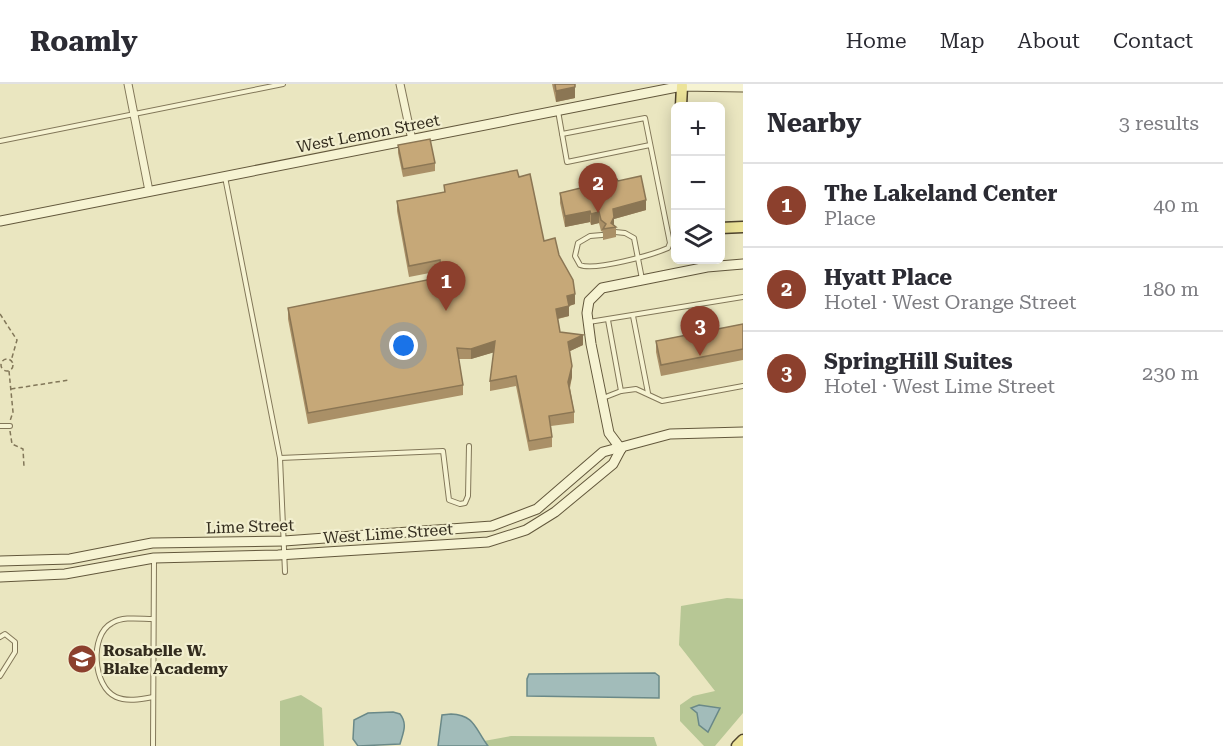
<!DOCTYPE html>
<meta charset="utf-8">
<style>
body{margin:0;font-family:"Roboto Serif",serif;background:#f2f2f3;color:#2b2b33}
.controls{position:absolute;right:18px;top:18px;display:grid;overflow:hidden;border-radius:9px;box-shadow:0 3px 15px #0003}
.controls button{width:54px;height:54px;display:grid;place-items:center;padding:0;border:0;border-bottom:2px solid #e1e1e2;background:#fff;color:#2b2b33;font:30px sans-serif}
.you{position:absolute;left:404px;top:262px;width:21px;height:21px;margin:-15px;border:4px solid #fff;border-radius:50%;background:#1a73e8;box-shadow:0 0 0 9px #1a73e833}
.badge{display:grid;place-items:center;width:39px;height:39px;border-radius:50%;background:#8c402d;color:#fff;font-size:20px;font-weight:700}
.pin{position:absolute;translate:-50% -50px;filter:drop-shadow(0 2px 3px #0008)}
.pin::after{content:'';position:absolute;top:32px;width:21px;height:18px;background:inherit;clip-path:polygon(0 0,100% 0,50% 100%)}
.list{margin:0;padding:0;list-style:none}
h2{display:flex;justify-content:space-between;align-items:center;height:78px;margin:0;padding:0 24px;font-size:26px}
h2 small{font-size:20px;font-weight:400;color:#7c7c81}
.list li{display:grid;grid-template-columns:39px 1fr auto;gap:18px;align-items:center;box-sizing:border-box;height:84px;padding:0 24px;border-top:2px solid #e1e1e2}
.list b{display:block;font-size:22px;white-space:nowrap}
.list p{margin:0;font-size:20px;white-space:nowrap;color:#7c7c81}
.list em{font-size:20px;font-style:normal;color:#7c7c81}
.icon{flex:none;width:33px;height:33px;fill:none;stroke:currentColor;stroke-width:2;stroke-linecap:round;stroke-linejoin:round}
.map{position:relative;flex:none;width:743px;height:662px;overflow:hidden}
header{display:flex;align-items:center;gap:36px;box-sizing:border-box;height:84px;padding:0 30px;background:#fff;border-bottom:2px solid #e1e1e2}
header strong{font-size:28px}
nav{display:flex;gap:33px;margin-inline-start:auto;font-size:21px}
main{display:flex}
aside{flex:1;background:#fff}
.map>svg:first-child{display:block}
.green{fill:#b7c795}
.water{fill:#a2bcba;stroke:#6a8988;stroke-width:1.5}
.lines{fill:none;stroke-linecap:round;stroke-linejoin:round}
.lane-casing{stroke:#827759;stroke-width:6}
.street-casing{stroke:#827759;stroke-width:9}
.secondary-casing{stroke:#63583c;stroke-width:11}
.primary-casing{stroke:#4f442d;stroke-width:13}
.path{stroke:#827759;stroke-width:1.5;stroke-dasharray:4.5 3;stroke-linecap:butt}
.lane{stroke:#f6f3d2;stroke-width:4}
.street{stroke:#f6f3d2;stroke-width:7}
.secondary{stroke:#f6f3d2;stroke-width:9}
.primary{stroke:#ece399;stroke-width:10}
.wall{fill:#aa9067}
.shaded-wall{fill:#8b7654}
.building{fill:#c6a878;stroke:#8b7654;stroke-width:1.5}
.labels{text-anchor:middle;stroke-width:4.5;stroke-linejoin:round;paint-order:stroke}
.street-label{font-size:16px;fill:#322b1d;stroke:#f2efcf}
.poi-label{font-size:16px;font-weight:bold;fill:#322b1d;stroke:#f2efcf;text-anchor:start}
</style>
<header>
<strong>Roamly</strong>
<nav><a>Home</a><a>Map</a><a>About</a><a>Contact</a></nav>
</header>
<main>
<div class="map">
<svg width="743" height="662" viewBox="0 0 743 662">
<rect width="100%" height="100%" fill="#eae6c0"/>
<g class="green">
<polygon points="727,514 743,515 743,629 715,662 704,662 680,637 680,621 693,612 715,607 679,561 681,522"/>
<polygon points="301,611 322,624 324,662 280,662 280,617"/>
<polygon points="511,652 654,653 657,662 488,662 484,657"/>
</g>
<g class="water">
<polygon points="655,589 659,592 659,614 527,612 527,595 529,590"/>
<polygon points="699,621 720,624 708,648 699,641 697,629 691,624"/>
<path d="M 393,628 L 400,630 C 408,640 403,649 400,660 L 358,662 L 353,655 L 354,636 L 368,629 Z"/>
<path d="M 451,630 C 475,631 475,645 488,662 L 438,662 L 442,631 Z"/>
</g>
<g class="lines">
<g class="lane-casing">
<g id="lane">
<polyline points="558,27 567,78 650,61"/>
<path d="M 562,50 L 645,34 L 670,159 L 668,164 C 652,171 595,187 580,181 L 575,172 L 578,159 L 590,152 L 602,151"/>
<polyline points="0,57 283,0"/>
<polyline points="225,93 280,374 285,488"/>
<polyline points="615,148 625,149 634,154 642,195"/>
<polyline points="633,232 648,309"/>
<polyline points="608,236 621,307"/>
<polyline points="589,238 743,213"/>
<polyline points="603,314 621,307 636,305 662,317 743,302"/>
<polyline points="0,342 10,342"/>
<polyline points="280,374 443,367 449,416 460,420 465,419 468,412 469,362"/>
<polyline points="0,553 5,550 15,558 15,568 0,592"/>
<path d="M 153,613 C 142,615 127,618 116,613 C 93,603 89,551 112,539 C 124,532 140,535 153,535"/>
<polyline points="153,662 154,475"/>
</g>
</g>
<g class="street-casing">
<g id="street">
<polyline points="128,0 149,107"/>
<polyline points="400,0 412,56"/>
</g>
</g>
<g class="secondary-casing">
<g id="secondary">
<polyline points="0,137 682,2 743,3"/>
<polyline points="621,365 609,349 591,260 587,229 589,217 602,204 707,183 743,180"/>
<polyline points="0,477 70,475 152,459 284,457 492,442 537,425 603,368 670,350 743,348"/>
<polyline points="0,493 65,490 154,474 278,471 488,458 526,446 555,428 613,380 621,365"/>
</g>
</g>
<g class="primary-casing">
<g id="primary">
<polyline points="681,22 682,2"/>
<polyline points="720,144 743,143"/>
<polyline points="737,662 743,656"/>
</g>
</g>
<g class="path">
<polyline points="0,230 17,256 11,277"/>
<circle cx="7" cy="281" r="6"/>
<polyline points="9,287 13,328 10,337"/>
<polyline points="11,305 69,296"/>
<polyline points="10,347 12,360 23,365 24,383"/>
</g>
<use href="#lane" class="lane"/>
<use href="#street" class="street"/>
<use href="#secondary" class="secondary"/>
<use href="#primary" class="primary"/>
</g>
<g class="wall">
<polygon points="552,0 575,0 575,14 556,18"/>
<polygon points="398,61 435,79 435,87 403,93 398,69"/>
<polygon points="519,93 544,157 559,171 575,220 569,222 569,232 558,235 560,248 583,261 570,267 572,293 570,304 574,328 574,339 551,342 552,353 552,363 529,367 516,302 490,307 490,297 494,268 471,275 459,275 463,301 463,311 308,340 288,235 288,224 441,194 440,187 409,193 397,127 397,117 444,108 444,101"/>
<polygon points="618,97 646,126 614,135 614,141 616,143 616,153 603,156 603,148 601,147 599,139 591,141 590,138 565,143 560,119 560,109"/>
<polygon points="743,240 743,276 661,292 656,268 656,257"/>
</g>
<g class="shaded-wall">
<polygon points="575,3 575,14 556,18 556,7"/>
<polygon points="646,116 646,126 614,135 614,143 611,139 613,125"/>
<polygon points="590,127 590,138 565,143 565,132"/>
<polygon points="599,128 599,139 591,141 591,130"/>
<polygon points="575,210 575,220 569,222 569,232 556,235 556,225 567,212"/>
<polygon points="583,251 583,261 568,268 568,258"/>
<polygon points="495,257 495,268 471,275 471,265"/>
<polygon points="572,282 572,293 568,308 568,298"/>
</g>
<g class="building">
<polygon points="555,0 575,0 575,3 556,7"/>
<polygon points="430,55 435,79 403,85 398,61"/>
<polygon points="517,86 519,93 530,90 544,157 555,154 559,171 573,196 575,210 567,212 569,222 556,225 560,248 583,251 568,258 572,282 568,298 574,328 549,332 552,353 529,357 516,292 490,297 495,257 471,265 457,264 463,301 308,329 288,224 442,193 440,176 409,182 397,117 445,108 444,101"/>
<polygon points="641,92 646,116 613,125 614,133 611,139 616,143 603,145 606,140 601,136 599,128 591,130 590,127 565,132 560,109 617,95 618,97"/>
<polygon points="743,240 743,265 661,281 656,257"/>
</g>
<defs>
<g id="school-disc" transform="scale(1.5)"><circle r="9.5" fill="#8c402d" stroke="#f2efcf"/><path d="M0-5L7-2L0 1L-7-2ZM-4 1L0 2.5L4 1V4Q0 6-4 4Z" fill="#fff"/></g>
</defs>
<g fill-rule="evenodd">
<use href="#school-disc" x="82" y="575"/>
</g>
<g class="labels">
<g class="street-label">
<text transform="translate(368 49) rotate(-11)" y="6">West Lemon Street</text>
<text transform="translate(250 442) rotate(-2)" y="6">Lime Street</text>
<text transform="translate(388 449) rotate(-4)" y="6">West Lime Street</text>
</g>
<g class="poi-label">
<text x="103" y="572">Rosabelle W.<tspan x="103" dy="18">Blake Academy</tspan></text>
</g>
</g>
</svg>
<div class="controls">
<button>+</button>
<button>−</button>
<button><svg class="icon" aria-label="layers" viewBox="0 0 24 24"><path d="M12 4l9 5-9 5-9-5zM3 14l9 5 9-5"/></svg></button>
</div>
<div class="you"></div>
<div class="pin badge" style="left:446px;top:227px">1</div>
<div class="pin badge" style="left:598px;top:129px">2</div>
<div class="pin badge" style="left:700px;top:272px">3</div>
</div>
<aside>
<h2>Nearby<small>3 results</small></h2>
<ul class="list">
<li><span class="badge">1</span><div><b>The Lakeland Center</b><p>Place</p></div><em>40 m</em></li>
<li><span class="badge">2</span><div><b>Hyatt Place</b><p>Hotel · West Orange Street</p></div><em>180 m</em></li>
<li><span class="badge">3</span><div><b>SpringHill Suites</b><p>Hotel · West Lime Street</p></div><em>230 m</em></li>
</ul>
</aside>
</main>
